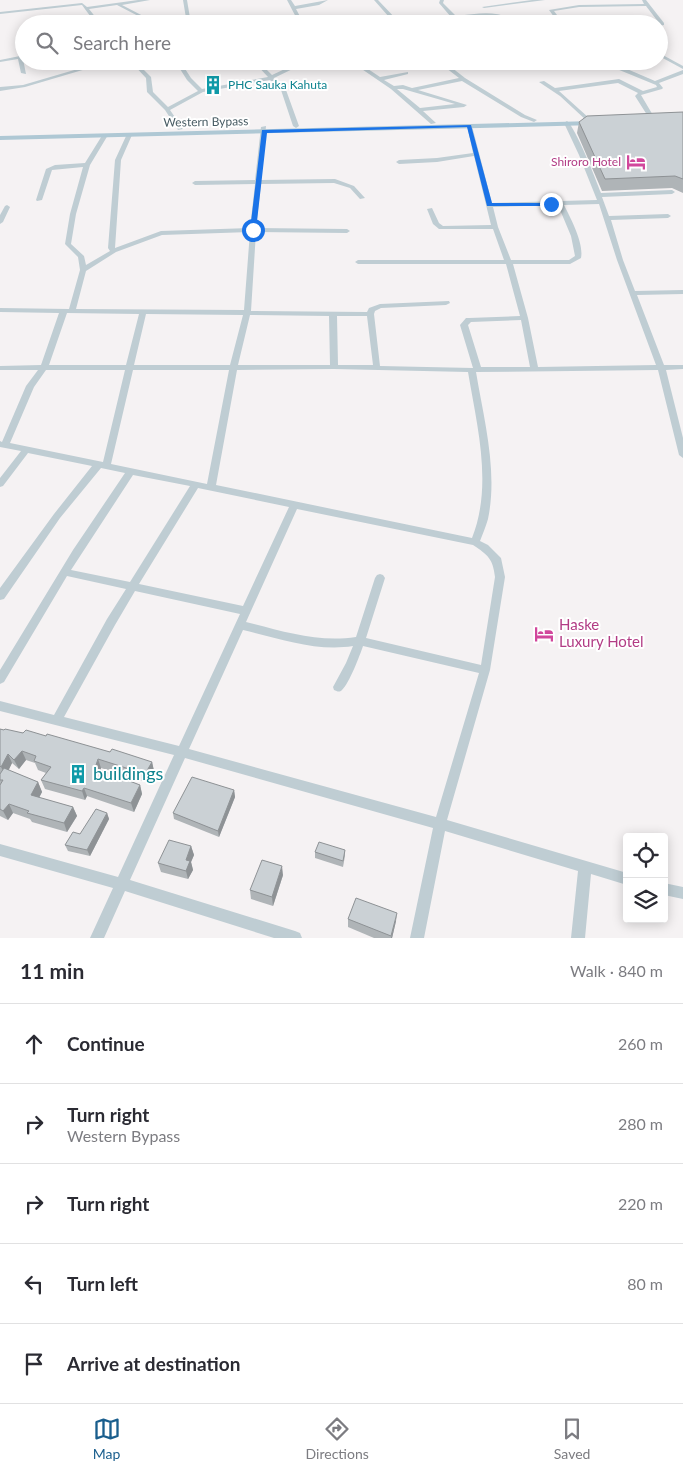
<!DOCTYPE html>
<meta charset="utf-8">
<style>
body{margin:0;font-family:Lato,sans-serif;background:#f2f2f3;color:#2b2b33}
.controls{position:absolute;right:15px;bottom:15px;display:grid;overflow:hidden;border-radius:5px;box-shadow:0 2px 12px #0003}
.controls button{width:45px;height:45px;display:grid;place-items:center;padding:0;border:0;border-bottom:1px solid #e1e1e2;background:#fff;color:#2b2b33;font:25px sans-serif}
.stop{position:absolute;width:15px;height:15px;margin:-11px;border:4px solid #1a73e8;border-radius:50%;background:#fff}
.stop.end{background:#1a73e8;border-color:#fff;box-shadow:0 1px 5px #0008}
.list{margin:0;padding:0;list-style:none}
h2{display:flex;justify-content:space-between;align-items:center;height:65px;margin:0;padding:0 20px;font-size:21px}
h2 small{font-size:16px;font-weight:400;color:#7c7c81}
.list li{display:grid;grid-template-columns:32px 1fr auto;gap:15px;align-items:center;box-sizing:border-box;height:80px;padding:0 20px;border-top:1px solid #e1e1e2}
.list b{display:block;font-size:19px;white-space:nowrap}
.list p{margin:0;font-size:16px;white-space:nowrap;color:#7c7c81}
.list em{font-size:16px;font-style:normal;color:#7c7c81}
.icon{flex:none;width:28px;height:28px;fill:none;stroke:currentColor;stroke-width:2;stroke-linecap:round;stroke-linejoin:round}
.map{position:relative;flex:none;width:683px;height:938px;overflow:hidden}
.search{position:absolute;background:#fff;box-shadow:0 2px 12px #0003;left:15px;right:15px;top:15px;height:55px;display:flex;align-items:center;gap:12px;box-sizing:border-box;padding:0 18px;border-radius:28px;color:#7c7c81;font-size:19px}
.sheet{height:465px;background:#fff}
nav{display:flex;justify-content:space-around;align-items:center;box-sizing:border-box;height:70px;border-top:1px solid #e1e1e2;background:#fff;font-size:14px;color:#7c7c81}
nav a{display:grid;justify-items:center;gap:2px}
nav .on{color:#1a5e8d}
.map>svg:first-child{display:block}
.lines{fill:none;stroke-linecap:round;stroke-linejoin:round}
.minor{fill:#bfcdd3;fill-rule:evenodd}
.major{fill:#afc8d4;fill-rule:evenodd}
.wall{fill:#afb4b7}
.shaded-wall{fill:#8e9295}
.building{fill:#cbd1d5;stroke:#8e9295}
.route{fill:#1a73e8}
.labels{text-anchor:middle;stroke-width:4;stroke-linejoin:round;paint-order:stroke}
.far-culture-label{font-size:12px;fill:#0d838f;stroke:#fff;text-anchor:start}
.far-street-label{font-size:12px;fill:#475b63;stroke:#fff}
.far-hotel-label{font-size:12px;fill:#b23c85;stroke:#fff;text-anchor:end}
.hotel-label{font-size:15px;fill:#b23c85;stroke:#fff;text-anchor:start}
.near-culture-label{font-size:18px;fill:#0d838f;stroke:#fff;text-anchor:start}
</style>
<div class="map">
<svg width="683" height="938" viewBox="0 0 683 938">
<rect width="100%" height="100%" fill="#f5f2f3"/>
<g class="lines">
<g class="minor">
<polygon points="138,0 150,0 122,5 145,17 186,18 183,0 187,0 190,18 197,24 192,24 187,20 144,19 117,5 89,9 101,24 96,24 82,5 0,14 0,12 82,3 87,7"/>
<polygon points="287,0 291,0 295,6 328,0 319,5 296,9 303,22 389,17 374,0 378,0 397,20 395,21 392,19 312,24 236,24 298,21"/>
<path d="M 440,0 L 444,0 L 443,3 L 456,16 C 482,13 498,9 522,24 L 516,24 L 500,16 L 485,15 L 412,24 L 396,24 L 451,17 L 439,3 Z"/>
<polygon points="532,0 545,0 484,8 482,7"/>
<path d="M 642,0 L 646,0 L 664,23 L 664,25 L 659,26 L 659,23 L 646,6 L 579,7 L 554,11 L 557,15 L 568,24 C 559,24 554,17 549,10 L 579,5 L 644,4 Z"/>
<polygon points="659,53 683,66 683,69 659,56"/>
<polygon points="20,56 24,56 23,59 26,74 21,73 18,59 0,62 0,60"/>
<polygon points="105,61 113,61 25,87 0,91 0,87 23,85"/>
<polygon points="130,61 135,61 151,77 153,92 168,107 198,91 187,80 175,61 180,61 191,78 202,89 268,77 253,61 258,61 272,75 302,61 309,61 274,78 286,90 299,126 296,128 293,126 281,90 270,80 203,92 170,110 183,129 178,130 165,110 147,92 146,78"/>
<path d="M 350,61 L 356,61 L 380,77 L 408,72 L 408,74 L 384,80 L 394,86 L 403,85 L 412,88 L 459,78 L 437,61 L 442,61 L 448,65 L 462,61 L 471,61 L 451,67 L 465,78 L 525,115 L 537,120 L 534,122 L 521,117 L 462,81 L 418,90 L 467,105 L 464,107 L 423,111 L 436,123 L 431,124 L 391,89 ZM 397,89 L 403,89 L 455,104 L 420,108 Z"/>
<polygon points="602,61 609,61 615,64 624,61 632,61 620,66 655,81 683,70 683,74 659,83 663,88 662,89 641,95 654,117 651,119 649,118 635,96 638,93 618,83 559,91 589,118 590,119 587,121 560,96 539,82 544,81 555,88 619,79 643,91 657,87 656,85 612,67"/>
<path d="M 567,121 C 576,128 596,180 601,193 L 672,190 L 675,192 L 672,194 L 602,197 L 609,216 L 668,214 L 671,216 L 668,218 L 611,220 L 623,260 L 635,291 L 683,290 L 683,294 L 637,295 L 664,365 L 683,365 L 683,369 L 666,370 L 683,438 L 683,458 L 679,455 L 658,370 L 476,372 C 484,420 498,471 488,519 C 486,526 483,533 480,541 L 488,545 L 501,558 L 505,577 L 490,670 L 447,820 L 627,873 L 627,885 L 591,874 L 585,938 L 571,938 L 578,871 L 445,831 L 424,938 L 410,938 L 433,828 L 185,758 L 130,880 L 295,931 L 300,933 L 302,938 L 274,938 L 125,891 L 104,938 L 90,938 L 113,888 L 0,856 L 0,844 L 118,877 L 174,755 L 0,711 L 0,701 L 54,715 L 107,619 L 126,589 L 67,576 L 4,682 L 0,684 L 0,670 L 73,550 L 125,473 L 101,468 L 60,518 L 4,599 L 0,600 L 0,588 L 54,514 L 92,466 L 28,453 L 3,486 L 0,487 L 0,478 L 21,451 L 0,447 L 0,441 L 2,442 L 26,386 L 38,370 L 0,370 L 0,366 L 41,365 L 59,313 L 0,312 L 0,308 L 69,309 L 80,270 L 78,257 L 65,244 L 70,214 L 83,167 L 52,170 L 42,200 L 37,201 L 36,200 L 46,169 L 55,165 L 85,163 L 103,134 L 108,135 L 90,165 L 76,214 L 71,244 L 84,256 L 86,265 L 110,251 L 108,248 L 115,160 L 127,134 L 132,135 L 121,160 L 115,248 L 161,231 L 250,228 L 255,184 L 195,185 L 192,183 L 195,181 L 255,180 L 261,127 L 266,126 L 261,180 L 335,179 L 354,186 L 365,198 L 360,199 L 350,188 L 334,183 L 261,184 L 256,228 L 347,229 L 350,231 L 347,233 L 256,232 L 251,311 L 367,312 L 369,308 L 380,304 L 449,301 L 450,303 L 446,305 L 381,308 L 375,311 L 374,314 L 380,366 L 473,368 L 460,325 L 466,318 L 469,318 L 520,316 L 506,264 L 358,264 L 355,262 L 358,260 L 504,260 L 493,229 L 439,229 L 433,224 L 427,209 L 432,208 L 439,223 L 443,226 L 491,225 L 474,156 L 437,162 L 399,164 L 396,162 L 399,160 L 437,158 L 473,153 L 467,125 L 472,126 L 492,203 L 597,200 L 579,155 L 564,123 ZM 599,204 L 617,260 L 656,365 L 538,367 L 528,318 L 513,264 L 570,264 L 581,258 C 584,243 571,219 564,205 ZM 558,205 L 571,236 L 575,256 L 569,260 L 511,260 L 498,227 L 493,207 ZM 250,232 L 244,310 L 76,309 L 86,271 L 116,252 L 162,235 ZM 67,313 L 139,314 L 126,365 L 49,365 ZM 146,314 L 243,315 L 230,365 L 134,365 ZM 250,315 L 329,316 L 330,365 L 238,365 ZM 337,316 L 367,316 L 373,365 L 338,365 ZM 521,320 L 530,367 L 481,367 L 468,325 L 471,322 ZM 334,369 L 468,372 C 477,426 493,485 472,538 L 216,485 L 237,370 ZM 46,370 L 125,370 L 103,462 L 10,443 L 34,387 ZM 133,370 L 229,370 L 207,484 L 111,464 ZM 133,475 L 190,486 L 130,582 L 71,570 ZM 198,488 L 289,507 L 243,606 L 139,584 ZM 297,509 L 473,545 C 488,555 493,559 495,577 L 481,665 L 366,638 L 385,578 L 383,575 L 380,574 L 377,575 L 375,578 L 356,637 C 318,643 282,631 246,622 ZM 135,591 L 240,614 L 179,746 L 64,717 L 115,625 ZM 243,630 C 278,638 316,652 353,646 L 346,663 L 333,687 L 334,690 C 337,691 339,693 342,690 C 349,684 360,655 363,646 L 479,673 L 436,817 L 189,749 Z"/>
<polygon points="7,205 10,207 3,222 0,224 0,215 5,206"/>
<polygon points="664,883 683,887 683,899 664,895"/>
</g>
<polygon class="major" points="593,121 597,123 596,125 0,140 0,136"/>
</g>
<g class="wall">
<polygon points="683,112 683,193 672,188 602,191 577,133 579,122"/>
<polygon points="0,729 4,730 46,736 110,752 152,762 154,771 148,783 101,768 101,770 140,785 142,794 134,812 87,796 85,800 45,789 41,780 46,773 38,770 35,763 26,760 19,769 12,763 8,770 38,782 42,792 39,798 73,807 77,816 67,832 32,822 30,819 13,813 8,820 0,816"/>
<polygon points="234,790 235,797 219,837 174,819 173,813"/>
<polygon points="107,813 109,819 90,856 68,851 65,845"/>
<polygon points="191,846 194,855 191,862 193,870 188,879 161,872 158,863"/>
<polygon points="345,850 345,856 343,867 315,858 315,852"/>
<polygon points="283,875 273,906 251,899 250,890"/>
<polygon points="348,919 396,921 392,938 374,938 348,927"/>
</g>
<g class="shaded-wall">
<polygon points="22,751 26,760 19,769 14,760"/>
<polygon points="8,754 12,763 6,776 1,767"/>
<polygon points="98,759 101,768 98,777 95,768"/>
<polygon points="152,762 154,771 148,783 145,774"/>
<polygon points="38,782 42,792 35,805 31,795"/>
<polygon points="140,785 142,794 134,812 131,803"/>
<polygon points="84,788 87,796 85,800 82,791"/>
<polygon points="234,790 235,797 219,837 218,831"/>
<polygon points="9,804 13,813 8,820 3,811"/>
<polygon points="73,807 77,816 67,832 64,823"/>
<polygon points="107,813 109,819 90,856 87,850"/>
<polygon points="191,846 194,855 191,862 193,870 188,879 186,871 186,860"/>
<polygon points="282,866 283,875 273,906 272,897"/>
<polygon points="397,913 396,921 392,938 391,938"/>
</g>
<g class="building">
<polygon points="683,112 683,179 675,176 605,179 579,122 587,116"/>
<polygon points="0,729 4,730 5,729 23,733 26,730 46,736 47,734 110,752 112,749 152,762 145,774 98,759 95,768 140,785 131,803 84,788 82,791 41,780 51,767 34,761 36,756 22,751 14,760 8,754 1,767 0,766"/>
<polygon points="4,768 38,782 31,795 73,807 64,823 27,813 29,811 9,804 3,811 0,809 0,785 3,780 0,780 0,774"/>
<polygon points="192,777 234,790 218,831 173,813"/>
<polygon points="96,809 107,813 87,850 65,845 73,832 80,834"/>
<polygon points="169,840 191,846 186,860 190,861 186,871 158,863"/>
<polygon points="319,842 345,850 343,861 315,852"/>
<polygon points="262,860 282,866 272,897 250,890"/>
<polygon points="356,898 397,913 391,936 348,919"/>
</g>
<polygon class="route" points="471,125 492,203 551,203 553,206 487,206 467,127 267,133 256,230 253,232 250,230 262,130"/>
<defs>
<g id="building-bare" transform="scale(1.5)"><path d="M-4-6H4V6H1V3H-1V6H-4ZM-2.5-4.3h1.7v1.8h-1.7ZM.8-4.3h1.7v1.8H.8ZM-2.5-1h1.7V.8h-1.7ZM.8-1h1.7V.8H.8Z" fill="#0f9aa8" stroke="#fff" stroke-width="2.5" paint-order="stroke"/></g>
<g id="hotel-bare" transform="scale(1.5)"><path d="M-6-4.5h1.5V1H6V5H4.5V3h-9V5H-6ZM-4 0a1.8 1.8 0 1 1 3.6 0ZM.5 0V-2.5h3Q6-2.5 6 0Z" fill="#d1479c" stroke="#fff" stroke-width="2.5" paint-order="stroke"/></g>
</defs>
<g fill-rule="evenodd">
<use href="#building-bare" x="213" y="85"/>
<use href="#hotel-bare" x="636" y="162"/>
<use href="#hotel-bare" x="544" y="634"/>
<use href="#building-bare" x="78" y="774"/>
</g>
<g class="labels">
<g class="far-culture-label">
<text x="228" y="89">PHC Sauka Kahuta</text>
</g>
<g class="far-street-label">
<text transform="translate(206 122) rotate(-1)" y="4">Western Bypass</text>
</g>
<g class="far-hotel-label">
<text x="621" y="166">Shiroro Hotel</text>
</g>
<g class="hotel-label">
<text x="559" y="630">Haske<tspan x="559" dy="17">Luxury Hotel</tspan></text>
</g>
<g class="near-culture-label">
<text x="93" y="780">buildings</text>
</g>
</g>
</svg>
<div class="controls">
<button><svg class="icon" aria-label="locate" viewBox="0 0 24 24"><circle cx="12" cy="12" r="6"/><path d="M12 2v4M12 18v4M2 12h4M18 12h4"/></svg></button>
<button><svg class="icon" aria-label="layers" viewBox="0 0 24 24"><path d="M12 4l9 5-9 5-9-5zM3 14l9 5 9-5"/></svg></button>
</div>
<div class="stop" style="left:253px;top:230px"></div>
<div class="stop end" style="left:551px;top:204px"></div>
<div class="search"><svg class="icon" aria-label="search" viewBox="0 0 24 24"><circle cx="10" cy="10" r="6"/><path d="M15 15l6 6"/></svg>Search here</div>
</div>
<section class="sheet">
<h2>11 min<small>Walk · 840 m</small></h2>
<ul class="list">
<li><svg class="icon" aria-label="ahead" viewBox="0 0 24 24"><path d="M12 20V5M6 11l6-6 6 6"/></svg><div><b>Continue</b></div><em>260 m</em></li>
<li><svg class="icon" aria-label="right" viewBox="0 0 24 24"><path d="M7 20v-9h11M14 6l5 5-5 5"/></svg><div><b>Turn right</b><p>Western Bypass</p></div><em>280 m</em></li>
<li><svg class="icon" aria-label="right" viewBox="0 0 24 24"><path d="M7 20v-9h11M14 6l5 5-5 5"/></svg><div><b>Turn right</b></div><em>220 m</em></li>
<li><svg class="icon" aria-label="left" viewBox="0 0 24 24"><path d="M17 20v-9H6M10 6l-5 5 5 5"/></svg><div><b>Turn left</b></div><em>80 m</em></li>
<li><svg class="icon" aria-label="arrive" viewBox="0 0 24 24"><path d="M6 21V4h12l-3 4 3 4H6"/></svg><div><b>Arrive at destination</b></div></li>
</ul>
</section>
<nav>
<a class="on"><svg class="icon" aria-label="map" viewBox="0 0 24 24"><path d="M3 6l6-2 6 2 6-2v14l-6 2-6-2-6 2zM9 4v14M15 6v14"/></svg>Map</a>
<a><svg class="icon" aria-label="directions" viewBox="0 0 24 24"><path d="M12 3l9 9-9 9-9-9zM9 14v-3h6M13 9l2 2-2 2"/></svg>Directions</a>
<a><svg class="icon" aria-label="saved" viewBox="0 0 24 24"><path d="M7 4h10v16l-5-4-5 4z"/></svg>Saved</a>
</nav>
